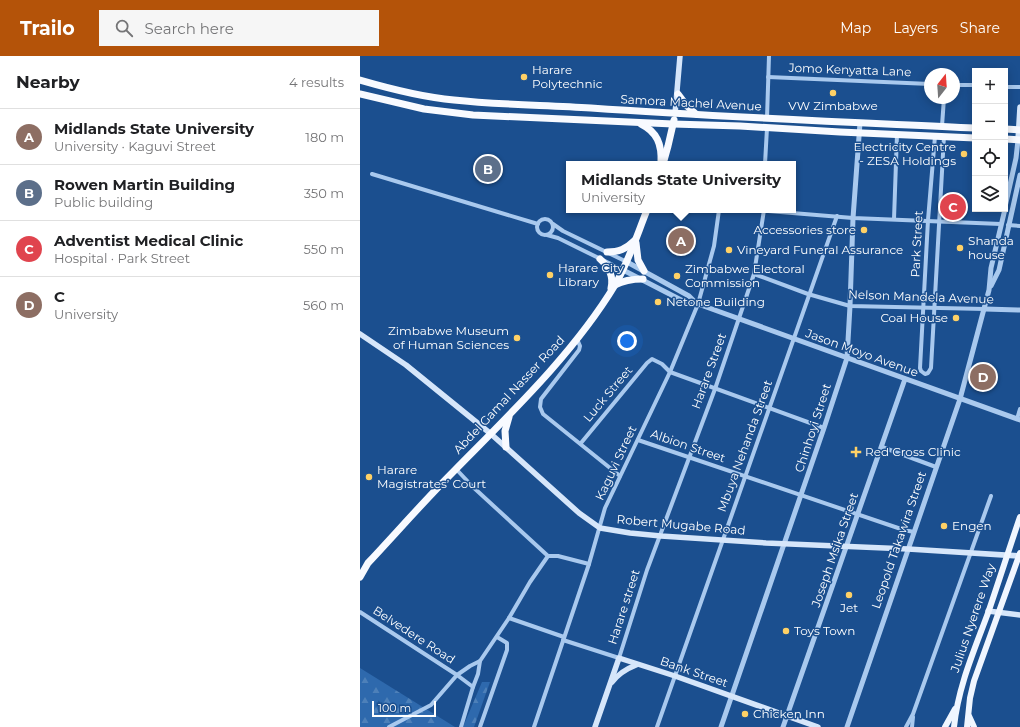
<!DOCTYPE html>
<meta charset="utf-8">
<style>
body{margin:0;font-family:Montserrat,sans-serif;background:#f6f6f6;color:#202124}
.controls{position:absolute;right:12px;top:12px;display:grid;overflow:hidden;border-radius:0px;box-shadow:0 2px 10px #0003}
.controls button{width:36px;height:36px;display:grid;place-items:center;padding:0;border:0;border-bottom:1px solid #e0e0e0;background:#fff;color:#202124;font:20px sans-serif}
.compass{position:absolute;left:564px;top:12px;width:36px;height:36px;border-radius:50%;background:#fff;box-shadow:0 2px 10px #0003;rotate:17deg}
.scale{position:absolute;left:12px;bottom:10px;width:64px;box-sizing:border-box;padding-left:4px;border:2px solid #fff;border-top:0;font-size:11px;line-height:14px;white-space:nowrap;color:#fff;-webkit-text-stroke:3px #1b4f8f;paint-order:stroke}
.you{position:absolute;left:267px;top:285px;width:14px;height:14px;margin:-10px;border:3px solid #fff;border-radius:50%;background:#1a73e8;box-shadow:0 0 0 6px #1a73e833}
.badge{display:grid;place-items:center;width:26px;height:26px;border-radius:50%;background:#b45309;color:#fff;font-size:13px;font-weight:700}
.pin{position:absolute;translate:-50% -50%;border:2px solid #fff;box-shadow:0 1px 4px #0006}
.popup{position:absolute;left:206px;top:105px;width:230px;height:52px;box-sizing:border-box;display:grid;place-content:center;border-radius:0px;background:#fff;filter:drop-shadow(0 1px 3px #0005);font-size:13px;white-space:nowrap;color:#757577}
.popup b{font-size:15px;color:#202124}
.popup::after{content:'';position:absolute;left:50%;top:100%;margin-left:-8px;border:8px solid transparent;border-top-color:#fff}
.list{margin:0;padding:0;list-style:none}
h2{display:flex;justify-content:space-between;align-items:center;height:52px;margin:0;padding:0 16px;font-size:17px}
h2 small{font-size:13px;font-weight:400;color:#757577}
.list li{display:grid;grid-template-columns:26px 1fr auto;gap:12px;align-items:center;box-sizing:border-box;height:56px;padding:0 16px;border-top:1px solid #e0e0e0}
.list b{display:block;font-size:15px;white-space:nowrap}
.list p{margin:0;font-size:13px;white-space:nowrap;color:#757577}
.list em{font-size:13px;font-style:normal;color:#757577}
.icon{flex:none;width:22px;height:22px;fill:none;stroke:currentColor;stroke-width:2;stroke-linecap:round;stroke-linejoin:round}
.map{position:relative;flex:none;width:660px;height:671px;overflow:hidden}
header{display:flex;align-items:center;gap:24px;box-sizing:border-box;height:56px;padding:0 20px;background:#b45309;color:#fff}
header strong{font-size:19px}
nav{display:flex;gap:22px;margin-inline-start:auto;font-size:14px}
.search{width:280px;height:36px;background:#f6f6f6;display:flex;align-items:center;gap:10px;box-sizing:border-box;padding:0 14px;border-radius:0px;color:#757577;font-size:15px}
main{display:flex}
aside{flex:1;background:#fff}
.map>svg:first-child{display:block}
.forest{fill:url(#forest-firs)}
.lines{fill:none;stroke-linecap:round;stroke-linejoin:round}
.minor{stroke:#a9c9ee;stroke-width:4}
.tertiary{stroke:#a9c9ee;stroke-width:5}
.secondary{stroke:#d6e6fa;stroke-width:5.5}
.primary{stroke:#f0f6ff;stroke-width:6}
.trunk{stroke:#f8faff;stroke-width:7}
.poi-dot{fill:#ffd166;stroke:#1b4f8f;stroke-width:1.5}
.labels{text-anchor:middle;stroke-width:3;stroke-linejoin:round;paint-order:stroke}
.poi-label{font-size:12px;fill:#fff;stroke:#1b4f8f;text-anchor:start}
.street-label{font-size:12px;fill:#fff;stroke:#1b4f8f}
</style>
<header>
<strong>Trailo</strong>
<div class="search"><svg class="icon" aria-label="search" viewBox="0 0 24 24"><circle cx="10" cy="10" r="6"/><path d="M15 15l6 6"/></svg>Search here</div>
<nav><a>Map</a><a>Layers</a><a>Share</a></nav>
</header>
<main>
<aside>
<h2>Nearby<small>4 results</small></h2>
<ul class="list">
<li><span class="badge" style="background:#8d6e63">A</span><div><b>Midlands State University</b><p>University · Kaguvi Street</p></div><em>180 m</em></li>
<li><span class="badge" style="background:#5c6f8a">B</span><div><b>Rowen Martin Building</b><p>Public building</p></div><em>350 m</em></li>
<li><span class="badge" style="background:#e0444e">C</span><div><b>Adventist Medical Clinic</b><p>Hospital · Park Street</p></div><em>550 m</em></li>
<li><span class="badge" style="background:#8d6e63">D</span><div><b>C</b><p>University</p></div><em>560 m</em></li>
</ul>
</aside>
<div class="map">
<svg width="660" height="671" viewBox="0 0 660 671">
<defs>
<pattern id="forest-firs" width="22" height="20" patternUnits="userSpaceOnUse"><rect width="22" height="20" fill="#2e69ad"/><path d="M5 1l3.5 6h-7zM16 11l3.5 6h-7z" fill="#4d80b9"/></pattern>
</defs>
<rect width="100%" height="100%" fill="#1b4f8f"/>
<g class="forest">
<polygon points="0,612 95,671 0,671"/>
<polygon points="122,626 130,626 114,671 103,671"/>
</g>
<g class="lines">
<g class="minor">
<polyline points="408,21 570,28"/>
<polyline points="594,29 615,29"/>
<polyline points="645,31 660,31"/>
<polyline points="407,62 409,0"/>
<polyline points="582,70 584,42"/>
<polyline points="575,80 568,164 560,312 561,315 565,318 568,317 571,312 584,80"/>
<polyline points="405,108 407,72"/>
<polyline points="12,118 178,168"/>
<polyline points="396,154 493,162 641,168"/>
<circle cx="185" cy="171" r="8"/>
<polyline points="534,163 537,78"/>
<polyline points="193,168 203,175 267,206"/>
<polyline points="648,169 660,170"/>
<polyline points="187,179 198,182 263,214"/>
<polyline points="394,218 448,238 490,250 625,253"/>
<polyline points="217,283 220,290 219,294 181,343 180,351 183,358 260,420"/>
<polyline points="657,363 660,353"/>
<polyline points="278,384 544,474 554,476"/>
<polyline points="221,387 287,307 292,303 302,308 310,316 464,372"/>
<polyline points="522,391 576,411"/>
<polyline points="96,413 113,431 188,500"/>
<polyline points="0,556 97,619 113,631 101,671"/>
<polyline points="149,562 204,581"/>
<polyline points="203,584 259,602 287,514 355,333 394,218 404,154"/>
<polyline points="113,631 118,618 120,605"/>
<polyline points="29,671 71,649 97,619 110,610 120,605 149,562 170,526 188,500 198,500 229,508"/>
<polyline points="120,671 147,594 147,587 137,581"/>
<polyline points="174,671 229,508 245,452 310,316 338,248 354,190 359,154"/>
<polyline points="297,671 477,160"/>
<polyline points="546,671 553,658 631,440"/>
<polyline points="552,671 553,661"/>
</g>
<g class="tertiary">
<polyline points="645,151 656,102 658,84"/>
<polyline points="267,206 329,240 337,248"/>
<polyline points="263,214 325,246 338,248 660,364"/>
<polyline points="631,230 639,214 660,119"/>
<polyline points="625,253 660,254"/>
<polyline points="361,671 464,372 487,302 490,250 493,162 500,67"/>
<polyline points="423,671 545,323"/>
<polyline points="487,671 600,343 629,234 631,212 645,153"/>
</g>
<g class="secondary">
<polyline points="315,58 320,0"/>
<polyline points="658,84 660,51"/>
<polyline points="0,278 46,309 131,378 219,457 240,472 270,477 301,480 406,487 548,493 660,500"/>
<polyline points="628,555 660,559"/>
<path d="M 252,626 C 259,617 266,613 276,609"/>
<polyline points="235,671 259,602 315,620 458,671"/>
</g>
<g class="primary">
<polyline points="609,660 614,671"/>
<polyline points="585,671 595,653"/>
<path d="M 594,671 C 598,631 614,595 628,557 C 639,525 649,493 660,461"/>
<polyline points="607,671 610,642 614,625 660,497"/>
</g>
<g class="trunk">
<path d="M 0,24 C 31,33 62,41 94,44 C 139,49 185,49 231,52 C 358,61 487,66 615,72"/>
<polyline points="0,38 64,53 113,59 313,68 380,70 480,76 615,82"/>
<polyline points="318,38 327,50 336,58"/>
<path d="M 281,68 C 297,76 302,88 301,107"/>
<polyline points="645,73 660,74"/>
<polyline points="645,83 660,84"/>
<polyline points="303,108 308,90 314,64"/>
<polyline points="276,187 278,204 284,215"/>
<path d="M 247,196 C 259,196 266,193 274,185"/>
<path d="M 240,203 C 249,211 254,220 251,232"/>
<path d="M 255,229 C 264,224 273,223 283,223"/>
<polyline points="146,391 145,375 149,361"/>
<path d="M 0,521 L 8,507 C 37,476 65,444 95,414 C 150,358 214,297 255,229 C 269,205 277,179 287,154"/>
</g>
</g>
<g class="poi-dot">
<circle cx="164" cy="21" r="4"/>
<circle cx="473" cy="37" r="4"/>
<circle cx="604" cy="98" r="4"/>
<circle cx="504" cy="174" r="4"/>
<circle cx="600" cy="192" r="4"/>
<circle cx="369" cy="194" r="4"/>
<circle cx="190" cy="219" r="4"/>
<circle cx="317" cy="220" r="4"/>
<circle cx="298" cy="246" r="4"/>
<circle cx="596" cy="262" r="4"/>
<circle cx="157" cy="282" r="4"/>
<path d="M494 390h4v4h4v4h-4v4h-4v-4h-4v-4h4z"/>
<circle cx="9" cy="421" r="4"/>
<circle cx="584" cy="470" r="4"/>
<circle cx="489" cy="539" r="4"/>
<circle cx="426" cy="575" r="4"/>
<circle cx="385" cy="658" r="4"/>
</g>
<g class="labels">
<g class="poi-label">
<text x="172" y="18">Harare<tspan x="172" dy="14">Polytechnic</tspan></text>
<text x="473" y="54" text-anchor="middle">VW Zimbabwe</text>
<text x="596" y="95" text-anchor="end">Electricity Centre<tspan x="596" dy="14">- ZESA Holdings</tspan></text>
<text x="496" y="178" text-anchor="end">Accessories store</text>
<text x="608" y="189">Shanda<tspan x="608" dy="14">house</tspan></text>
<text x="377" y="198">Vineyard Funeral Assurance</text>
<text x="198" y="216">Harare City<tspan x="198" dy="14">Library</tspan></text>
<text x="325" y="217">Zimbabwe Electoral<tspan x="325" dy="14">Commission</tspan></text>
<text x="306" y="250">Netone Building</text>
<text x="588" y="266" text-anchor="end">Coal House</text>
<text x="149" y="279" text-anchor="end">Zimbabwe Museum<tspan x="149" dy="14">of Human Sciences</tspan></text>
<text x="505" y="400">Red Cross Clinic</text>
<text x="17" y="418">Harare<tspan x="17" dy="14">Magistrates’ Court</tspan></text>
<text x="592" y="474">Engen</text>
<text x="489" y="556" text-anchor="middle">Jet</text>
<text x="434" y="579">Toys Town</text>
<text x="393" y="662">Chicken Inn</text>
</g>
<g class="street-label">
<text transform="translate(490 14) rotate(2)" y="4">Jomo Kenyatta Lane</text>
<text transform="translate(331 47) rotate(3)" y="4">Samora Machel Avenue</text>
<text transform="translate(557 188) rotate(-87)" y="4">Park Street</text>
<text transform="translate(561 241) rotate(2)" y="4">Nelson Mandela Avenue</text>
<text transform="translate(502 297) rotate(20)" y="4">Jason Moyo Avenue</text>
<text transform="translate(349 315) rotate(-70)" y="4">Harare Street</text>
<text transform="translate(248 338) rotate(-50)" y="4">Luck Street</text>
<text transform="translate(149 339) rotate(-47)" y="4">Abdel Gamal Nasser Road</text>
<text transform="translate(453 372) rotate(-72)" y="4">Chinhoyi Street</text>
<text transform="translate(328 390) rotate(19)" y="4">Albion Street</text>
<text transform="translate(385 390) rotate(-70)" y="4">Mbuya Nehanda Street</text>
<text transform="translate(256 407) rotate(-65)" y="4">Kaguvi Street</text>
<text transform="translate(321 469) rotate(5)" y="4">Robert Mugabe Road</text>
<text transform="translate(539 484) rotate(-71)" y="4">Leopold Takawira Street</text>
<text transform="translate(475 494) rotate(-71)" y="4">Joseph Msika Street</text>
<text transform="translate(264 551) rotate(-72)" y="4">Harare street</text>
<text transform="translate(613 562) rotate(-71)" y="4">Julius Nyerere Way</text>
<text transform="translate(54 579) rotate(33)" y="4">Belvedere Road</text>
<text transform="translate(334 616) rotate(19)" y="4">Bank Street</text>
</g>
</g>
</svg>
<div class="controls">
<button>+</button>
<button>−</button>
<button><svg class="icon" aria-label="locate" viewBox="0 0 24 24"><circle cx="12" cy="12" r="6"/><path d="M12 2v4M12 18v4M2 12h4M18 12h4"/></svg></button>
<button><svg class="icon" aria-label="layers" viewBox="0 0 24 24"><path d="M12 4l9 5-9 5-9-5zM3 14l9 5 9-5"/></svg></button>
</div>
<svg class="compass" viewBox="-18 -18 36 36"><path d="M0-13l5 13h-10z" fill="#e53935"/><path d="M0 13l5-13h-10z" fill="#757577"/></svg>
<div class="scale">100 m</div>
<div class="you"></div>
<div class="pin badge" style="left:321px;top:185px;background:#8d6e63">A</div>
<div class="popup"><b>Midlands State University</b>University</div>
<div class="pin badge" style="left:128px;top:113px;background:#5c6f8a">B</div>
<div class="pin badge" style="left:593px;top:151px;background:#e0444e">C</div>
<div class="pin badge" style="left:623px;top:321px;background:#8d6e63">D</div>
</div>
</main>
